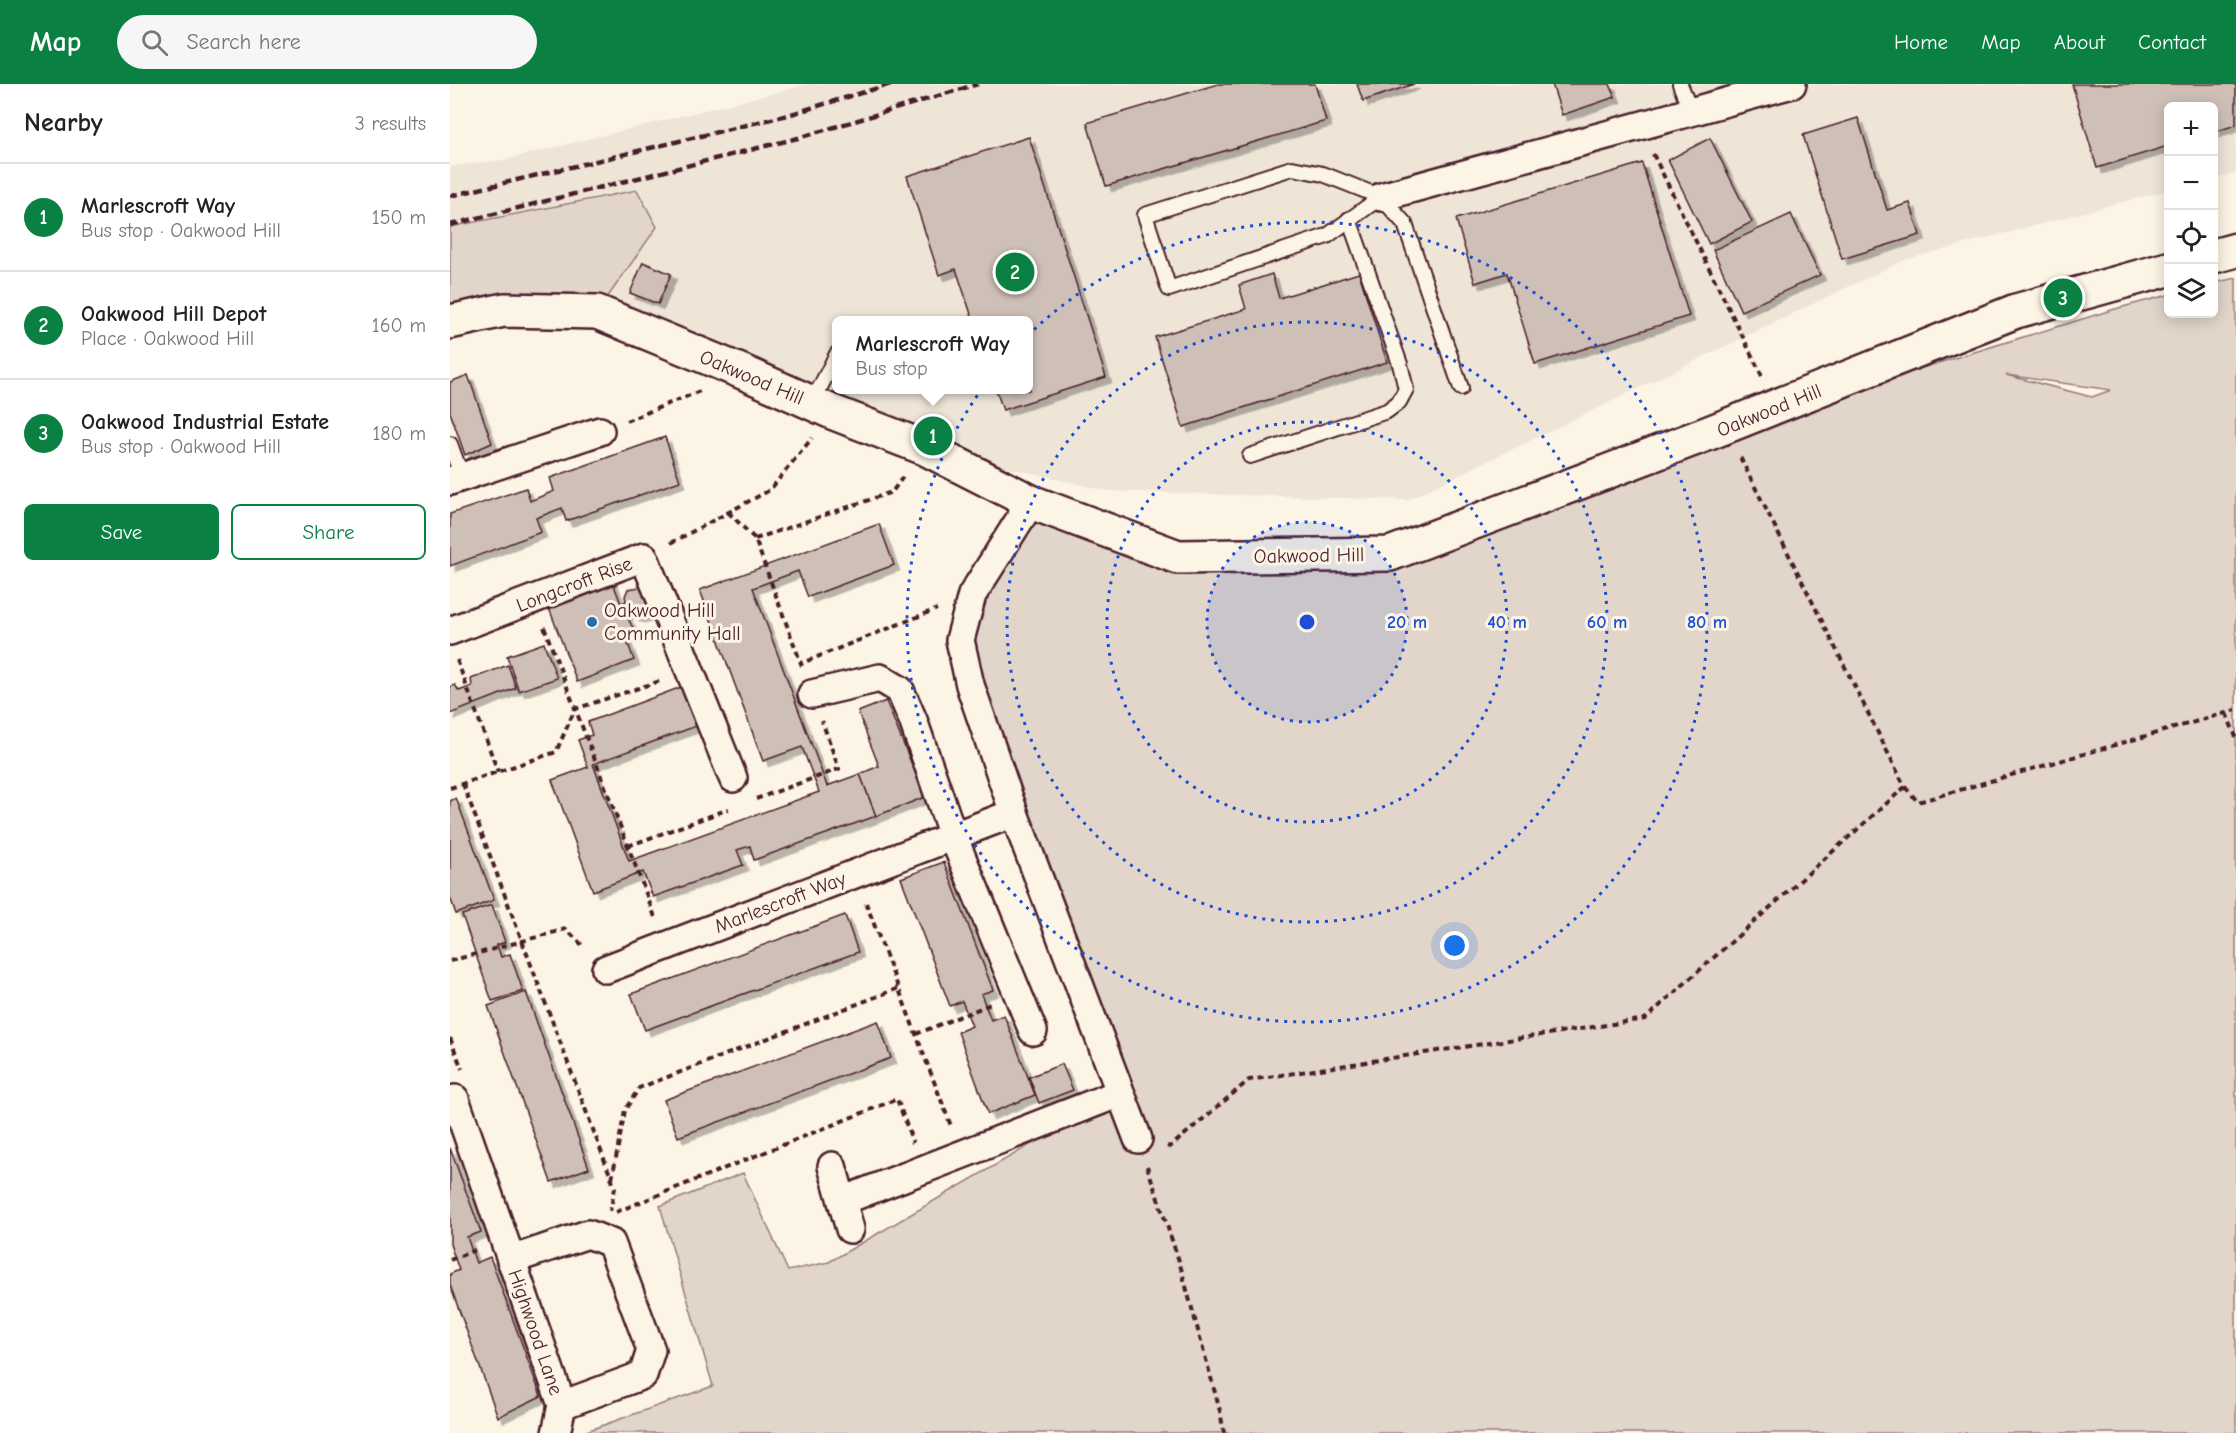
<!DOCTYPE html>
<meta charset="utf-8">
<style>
body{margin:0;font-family:"Comic Neue",sans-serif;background:#f6f6f6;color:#222}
.controls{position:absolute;right:18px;top:18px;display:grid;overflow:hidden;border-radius:9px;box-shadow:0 3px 15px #0003}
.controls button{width:54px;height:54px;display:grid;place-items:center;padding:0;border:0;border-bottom:2px solid #e0e0e0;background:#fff;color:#222;font:30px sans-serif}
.you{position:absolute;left:1005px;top:862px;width:21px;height:21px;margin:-15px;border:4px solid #fff;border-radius:50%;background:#1a73e8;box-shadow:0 0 0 9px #1a73e833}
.badge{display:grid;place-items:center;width:39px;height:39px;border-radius:50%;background:#0b8043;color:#fff;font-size:20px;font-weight:700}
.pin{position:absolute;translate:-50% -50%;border:3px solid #fff;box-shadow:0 2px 6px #0006}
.popup{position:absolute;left:382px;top:232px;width:201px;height:78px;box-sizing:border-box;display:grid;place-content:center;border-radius:9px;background:#fff;filter:drop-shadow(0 2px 4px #0005);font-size:20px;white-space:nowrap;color:#767676}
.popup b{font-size:22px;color:#222}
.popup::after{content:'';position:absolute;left:50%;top:100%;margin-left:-12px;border:12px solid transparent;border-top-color:#fff}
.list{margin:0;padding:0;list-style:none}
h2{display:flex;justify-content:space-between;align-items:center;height:78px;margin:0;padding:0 24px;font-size:26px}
h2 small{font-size:20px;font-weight:400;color:#767676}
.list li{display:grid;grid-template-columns:39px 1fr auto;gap:18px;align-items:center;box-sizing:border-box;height:108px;padding:0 24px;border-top:2px solid #e0e0e0}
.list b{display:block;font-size:22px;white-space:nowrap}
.list p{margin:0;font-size:20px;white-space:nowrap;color:#767676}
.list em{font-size:20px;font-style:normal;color:#767676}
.actions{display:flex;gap:12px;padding:18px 24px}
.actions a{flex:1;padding:14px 0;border:2px solid #0b8043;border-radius:9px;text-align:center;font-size:21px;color:#0b8043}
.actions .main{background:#0b8043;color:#fff}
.icon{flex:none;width:33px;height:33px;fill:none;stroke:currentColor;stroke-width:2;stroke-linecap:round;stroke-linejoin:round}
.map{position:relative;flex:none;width:1786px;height:1349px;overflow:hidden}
header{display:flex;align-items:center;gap:36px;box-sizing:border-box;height:84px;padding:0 30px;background:#0b8043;color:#fff}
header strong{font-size:28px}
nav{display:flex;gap:33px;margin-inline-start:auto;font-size:21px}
.search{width:420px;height:54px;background:#f6f6f6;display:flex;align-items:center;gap:15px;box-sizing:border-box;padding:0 21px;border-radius:33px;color:#767676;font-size:22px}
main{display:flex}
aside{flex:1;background:#fff}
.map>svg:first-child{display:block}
.built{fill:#eee5d7;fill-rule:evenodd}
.green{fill:#e2d5ca;stroke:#967a7a;stroke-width:1.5;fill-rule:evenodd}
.building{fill:#cfc0b7;stroke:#4a1f2b;stroke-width:1.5;filter:url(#shadow)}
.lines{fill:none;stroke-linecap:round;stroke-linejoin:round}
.lane-casing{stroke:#4a1f2b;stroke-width:18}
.street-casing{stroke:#4a1f2b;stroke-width:32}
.secondary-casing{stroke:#4a1f2b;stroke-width:38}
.path{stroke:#4a1f2b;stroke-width:4;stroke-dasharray:6 4.5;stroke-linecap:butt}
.lane{stroke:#fcf5e5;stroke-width:14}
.street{stroke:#fcf5e5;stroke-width:27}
.secondary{stroke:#fcf5e5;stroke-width:33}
.rail{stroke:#4a1f2b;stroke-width:4.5;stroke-dasharray:9 4.5;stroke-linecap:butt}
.ring{fill:none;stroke:#1d4ed8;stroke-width:3;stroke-dasharray:3 6}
.poi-dot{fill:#1f6fb2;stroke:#fcf5e5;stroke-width:2}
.labels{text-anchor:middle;stroke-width:6;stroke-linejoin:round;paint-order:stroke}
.street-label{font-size:20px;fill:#4a1f2b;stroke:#fcf5e5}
.poi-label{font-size:20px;fill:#4a1f2b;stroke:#fcf5e5;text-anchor:start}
.centre{fill:#1d4ed8;stroke:#fcf5e5;stroke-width:3}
.ring-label{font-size:18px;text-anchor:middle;font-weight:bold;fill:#1d4ed8;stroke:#fcf5e5;stroke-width:6;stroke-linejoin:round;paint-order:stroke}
</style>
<header>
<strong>Map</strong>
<div class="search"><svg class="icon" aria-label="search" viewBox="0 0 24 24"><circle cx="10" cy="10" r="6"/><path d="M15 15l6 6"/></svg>Search here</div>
<nav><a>Home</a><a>Map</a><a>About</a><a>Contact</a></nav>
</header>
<main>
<aside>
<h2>Nearby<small>3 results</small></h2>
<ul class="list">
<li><span class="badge">1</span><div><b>Marlescroft Way</b><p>Bus stop · Oakwood Hill</p></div><em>150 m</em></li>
<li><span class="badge">2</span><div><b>Oakwood Hill Depot</b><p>Place · Oakwood Hill</p></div><em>160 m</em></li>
<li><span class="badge">3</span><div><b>Oakwood Industrial Estate</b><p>Bus stop · Oakwood Hill</p></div><em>180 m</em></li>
</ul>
<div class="actions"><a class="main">Save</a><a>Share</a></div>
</aside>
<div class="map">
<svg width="1786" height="1349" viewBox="0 0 1786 1349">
<defs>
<filter id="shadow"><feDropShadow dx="5.5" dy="5.5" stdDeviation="0" flood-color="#0004"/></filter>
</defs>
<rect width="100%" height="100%" fill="#fcf5e5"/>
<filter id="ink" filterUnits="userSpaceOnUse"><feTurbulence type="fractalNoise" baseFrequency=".0167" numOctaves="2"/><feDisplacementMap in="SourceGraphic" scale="12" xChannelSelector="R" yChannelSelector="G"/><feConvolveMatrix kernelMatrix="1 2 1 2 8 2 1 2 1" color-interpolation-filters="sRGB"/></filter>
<g filter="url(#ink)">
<path class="built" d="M 359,0 L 1786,0 L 1786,89 L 1764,95 L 1764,22 L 1718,22 L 1718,106 L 1454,176 L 957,416 L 657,407 L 475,364 L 147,228 L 206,143 L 0,205 L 0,82 L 54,76 ZM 387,236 L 579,236 L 579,306 L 387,306 Z"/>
<g class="green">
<polygon points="187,106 207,143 147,228 0,238 0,143"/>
<path d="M 1786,194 L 1786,1349 L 131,1349 L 263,1302 L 210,1122 L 293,1089 L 338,1187 L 379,1178 L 669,1009 L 510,556 L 581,418 L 728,473 L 940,470 L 1259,349 L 1665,225 L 1718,211 L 1718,230 L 1764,230 L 1764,199 ZM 1556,291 L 1661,306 L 1642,313 Z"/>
</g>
<g class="building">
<polygon points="768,0 865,0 876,37 656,102 637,39"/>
<polygon points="907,0 964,0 913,17"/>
<polygon points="1102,0 1160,0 1165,13 1112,31"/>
<polygon points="1622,0 1786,0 1786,41 1764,48 1764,22 1718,22 1718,62 1647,84"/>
<polygon points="1408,34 1437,126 1460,119 1470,151 1392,175 1353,51"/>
<polygon points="579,53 656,293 553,326 546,306 579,306 579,236 523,236 506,185 489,191 457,92"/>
<polygon points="1260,54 1302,138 1259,160 1218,76"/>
<polygon points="1192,79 1239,232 1085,280 1057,189 1025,199 1006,135"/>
<polygon points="1341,130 1370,191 1291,227 1263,166"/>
<polygon points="193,178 221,190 208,220 180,209"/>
<polygon points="909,189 937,278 733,343 705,253 796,225 789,201 822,190 829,214"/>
<polygon points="18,291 42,359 15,371 0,328 0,298"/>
<polygon points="215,353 230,397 116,437 112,424 86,434 91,448 0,482 0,430 76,404 80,417 104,407 100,394"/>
<polygon points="429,440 444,481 358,513 348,487 303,504 377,702 410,690 426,732 304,776 300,762 287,766 293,781 203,813 193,788 143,807 102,696 138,683 128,656 142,651 138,638 234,602 249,641 143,680 179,777 369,708 352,663 313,677 250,506"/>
<polygon points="159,488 171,520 176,517 175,512 178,505 190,503 195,507 201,526 197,531 190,533 184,532 180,528 176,531 183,544 174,549 184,576 127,598 99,524 150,505 151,496"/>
<polygon points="94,559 107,594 69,607 57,572"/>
<polygon points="58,581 66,604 0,630 0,603 5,601 9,607 22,602 21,595"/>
<polygon points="436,617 475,713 426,732 410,690 429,682 408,628"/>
<polygon points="6,714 44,816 6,830 0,813 0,717"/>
<polygon points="494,778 543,906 531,910 541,936 554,931 585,1011 538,1030 508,948 522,942 512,917 500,922 451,794"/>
<polygon points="42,821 55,858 47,861 51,873 60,870 73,907 42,917 12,831"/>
<polygon points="395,831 408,868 195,946 181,910"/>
<polygon points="76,908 139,1084 101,1098 38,922"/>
<polygon points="428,937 441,974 228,1053 214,1016"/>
<polygon points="612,980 623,1006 589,1019 579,993"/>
<polygon points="0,1064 31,1148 17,1153 26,1179 40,1173 91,1312 48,1333 0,1201 0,1190 9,1186 0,1160"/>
</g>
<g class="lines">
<g class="lane-casing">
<g id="lane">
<polyline points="1230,0 1241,28"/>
<polyline points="931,113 877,152 719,205 695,131 842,84 873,90 931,113 955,140 1011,304"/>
<polyline points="362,319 387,270"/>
<polyline points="0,360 12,393"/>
<polyline points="800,372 937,327 949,318 956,305 950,280 899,135"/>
</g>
</g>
<g class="street-casing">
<g id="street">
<polyline points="931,113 1342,0"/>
<polyline points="0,397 150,347"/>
<polyline points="581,418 522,511 510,556 520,601 564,729 688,1055"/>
<polyline points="0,547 194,473 283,694"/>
<polyline points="362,610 430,594 450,606 463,636 503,752 583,947"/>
<polyline points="156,885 564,729"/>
<polyline points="5,1015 112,1321 106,1349"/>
<polyline points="382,1082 392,1117 670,1009"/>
<polyline points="392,1117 400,1145"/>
<polyline points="61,1176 138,1150 161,1159 201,1266 193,1291 112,1321"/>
</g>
</g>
<g class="secondary-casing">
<g id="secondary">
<polyline points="1764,172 1786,166"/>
<polyline points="0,238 54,226 147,228 295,289 382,328 475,364 581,418 728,473 940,470 1259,349 1566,227 1718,185"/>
</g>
</g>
<g class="path">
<polyline points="1203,70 1312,292"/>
<polyline points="176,337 250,307"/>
<polyline points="278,428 305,455 352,582"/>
<polyline points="305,455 442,408 455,390"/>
<polyline points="221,459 320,406 362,354"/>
<polyline points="94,543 205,833"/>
<polyline points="7,576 48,688"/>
<polyline points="357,577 487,525"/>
<polyline points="1776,629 1786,653"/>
<polyline points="13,700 165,1104 160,1127"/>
<polyline points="1455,703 1468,718 1786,626"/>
<polyline points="0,704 106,668 125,625 213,596"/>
<polyline points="306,715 389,685 372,637"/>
<polyline points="178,762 279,725"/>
<polyline points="416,819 501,1042"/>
<polyline points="0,877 116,845 134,863"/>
<polyline points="466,950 541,920"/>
<polyline points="0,954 12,985"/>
<polyline points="717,1062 720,1063 799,996 1195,935 1455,703 1289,371"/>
<polyline points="697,1082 729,1177 770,1327 774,1349"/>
<polyline points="162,1095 175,1026 189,1004 449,904"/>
<polyline points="166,1128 447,1015 463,1059"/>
<polyline points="0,1176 27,1165"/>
</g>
<use href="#lane" class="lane"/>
<use href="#street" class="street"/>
<use href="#secondary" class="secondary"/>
<g class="rail">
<polyline points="0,112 338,31 441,0"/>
<polyline points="0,141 348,54 528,0"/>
</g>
</g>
</g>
<circle cx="857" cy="538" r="100" fill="#1d4ed8" fill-opacity=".12"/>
<g class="ring">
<circle cx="857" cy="538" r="100"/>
<circle cx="857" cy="538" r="200"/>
<circle cx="857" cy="538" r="300"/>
<circle cx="857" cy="538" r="400"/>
</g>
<circle class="poi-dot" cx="142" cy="538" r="6"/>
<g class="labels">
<g class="street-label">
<text transform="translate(302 293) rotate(23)" y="7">Oakwood Hill</text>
<text transform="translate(1319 326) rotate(-22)" y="7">Oakwood Hill</text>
<text transform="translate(859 471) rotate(-1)" y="7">Oakwood Hill</text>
<text transform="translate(124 500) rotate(-21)" y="7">Longcroft Rise</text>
<text transform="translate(330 818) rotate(-21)" y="7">Marlescroft Way</text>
<text transform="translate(86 1248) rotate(71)" y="7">Highwood Lane</text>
</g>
<g class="poi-label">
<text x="154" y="533">Oakwood Hill<tspan x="154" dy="23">Community Hall</tspan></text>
</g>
</g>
<circle cx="857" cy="538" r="9" class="centre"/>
<g class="ring-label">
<text x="957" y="544">20 m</text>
<text x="1057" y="544">40 m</text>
<text x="1157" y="544">60 m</text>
<text x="1257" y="544">80 m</text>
</g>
</svg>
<div class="controls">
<button>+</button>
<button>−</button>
<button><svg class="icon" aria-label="locate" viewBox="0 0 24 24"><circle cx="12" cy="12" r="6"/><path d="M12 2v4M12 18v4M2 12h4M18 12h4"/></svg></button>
<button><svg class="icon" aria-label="layers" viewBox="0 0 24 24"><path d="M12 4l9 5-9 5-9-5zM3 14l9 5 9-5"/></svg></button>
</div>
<div class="you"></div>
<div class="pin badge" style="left:483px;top:352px">1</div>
<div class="popup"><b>Marlescroft Way</b>Bus stop</div>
<div class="pin badge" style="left:565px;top:188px">2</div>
<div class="pin badge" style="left:1613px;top:214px">3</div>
</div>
</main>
